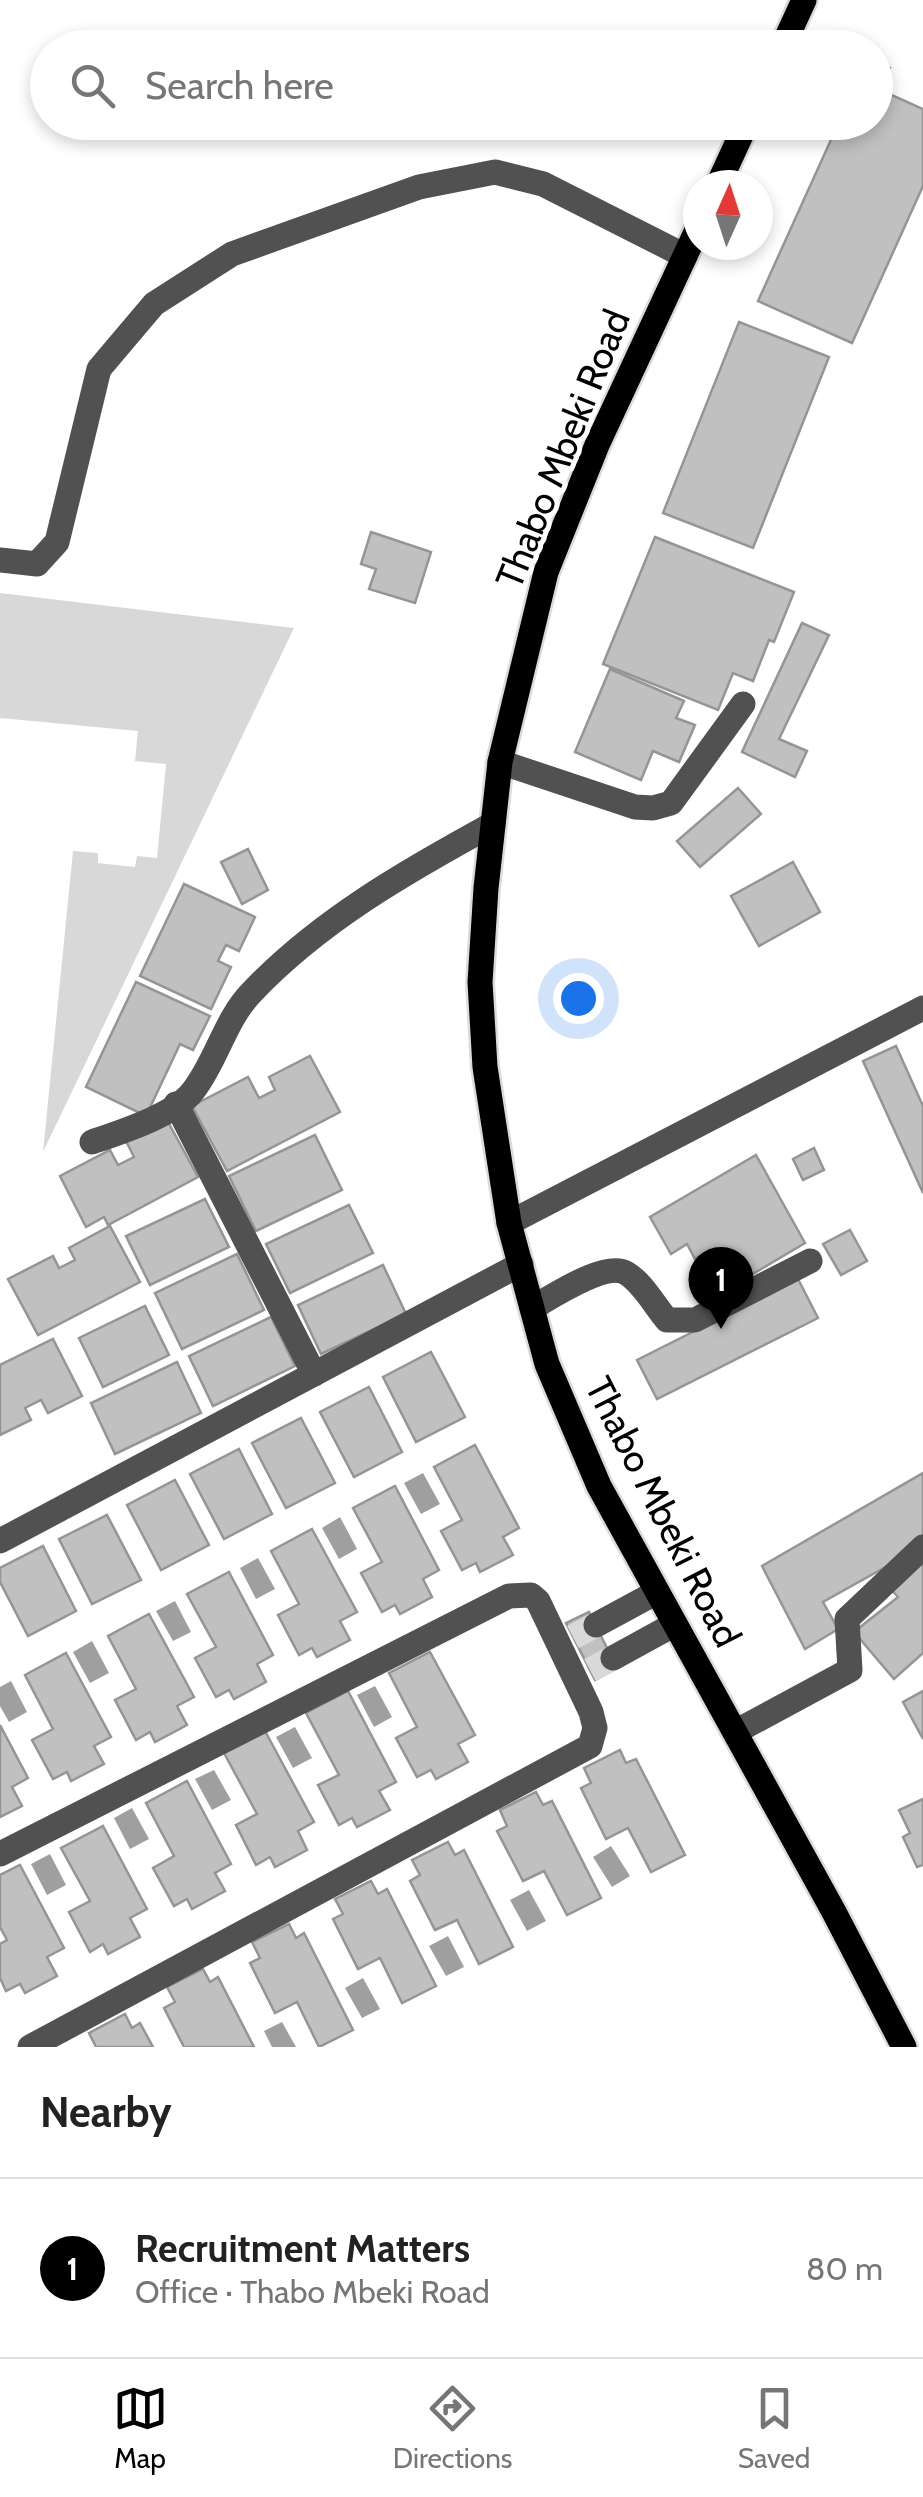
<!DOCTYPE html>
<meta charset="utf-8">
<style>
body{margin:0;font-family:Cabin,sans-serif;background:#f6f6f6;color:#222}
.compass{position:absolute;left:683px;top:170px;width:90px;height:90px;border-radius:50%;background:#fff;box-shadow:0 5px 15px #0003;rotate:3deg}
.you{position:absolute;left:578px;top:998px;width:35px;height:35px;margin:-25px;border:8px solid #fff;border-radius:50%;background:#1a73e8;box-shadow:0 0 0 15px #1a73e833}
.badge{display:grid;place-items:center;width:65px;height:65px;border-radius:50%;background:#000;color:#fff;font-size:32px;font-weight:700}
.pin{position:absolute;translate:-50% -82px;filter:drop-shadow(0 2px 5px #0008)}
.pin::after{content:'';position:absolute;top:52px;width:35px;height:30px;background:inherit;clip-path:polygon(0 0,100% 0,50% 100%)}
.list{margin:0;padding:0;list-style:none}
h2{display:flex;justify-content:space-between;align-items:center;height:130px;margin:0;padding:0 40px;font-size:42px}
h2 small{font-size:32px;font-weight:400;color:#767676}
.list li{display:grid;grid-template-columns:65px 1fr auto;gap:30px;align-items:center;box-sizing:border-box;height:180px;padding:0 40px;border-top:2px solid #e0e0e0}
.list b{display:block;font-size:38px;white-space:nowrap}
.list p{margin:0;font-size:32px;white-space:nowrap;color:#767676}
.list em{font-size:32px;font-style:normal;color:#767676}
.icon{flex:none;width:55px;height:55px;fill:none;stroke:currentColor;stroke-width:2;stroke-linecap:round;stroke-linejoin:round}
.map{position:relative;flex:none;width:923px;height:2047px;overflow:hidden}
.search{position:absolute;background:#fff;box-shadow:0 5px 15px #0003;left:30px;right:30px;top:30px;height:110px;display:flex;align-items:center;gap:25px;box-sizing:border-box;padding:0 35px;border-radius:55px;color:#767676;font-size:38px}
.sheet{height:310px;background:#fff}
nav{display:flex;justify-content:space-around;align-items:center;box-sizing:border-box;height:140px;border-top:2px solid #e0e0e0;background:#fff;font-size:28px;color:#767676}
nav a{display:grid;justify-items:center;gap:5px}
nav .on{color:#000}
.map>svg:first-child{display:block}
.green{fill:#d8d8d8}
.water{fill:#9f9f9f}
.building{fill:#c0c0c0;stroke:#959595;stroke-width:2.5}
.lines{fill:none;stroke-linecap:round;stroke-linejoin:round}
.minor-tunnel{stroke:#d9d9d9;stroke-width:25;stroke-dasharray:25 12;stroke-linecap:butt}
.major-casing{stroke:#dbdbdb;stroke-width:30}
.minor{stroke:#515151;stroke-width:25}
.major{stroke:#000;stroke-width:25}
.labels{text-anchor:middle;stroke-width:10;stroke-linejoin:round;paint-order:stroke}
.street-label{font-size:38px;fill:#000;stroke:#fff}
</style>
<div class="map">
<svg width="923" height="2047" viewBox="0 0 923 2047">
<rect width="100%" height="100%" fill="#fff"/>
<polygon class="green" points="0,593 294,628 43,1152 73,851 98,853 98,863 135,867 137,856 157,858 166,764 135,761 138,731 0,718"/>
<g class="water">
<polygon points="423,1473 440,1504 421,1514 404,1483"/>
<polygon points="340,1517 357,1549 339,1559 322,1528"/>
<polygon points="258,1558 275,1589 256,1599 240,1568"/>
<polygon points="175,1601 191,1632 173,1641 156,1611"/>
<polygon points="92,1641 109,1673 90,1683 73,1652"/>
<polygon points="11,1681 27,1712 9,1722 0,1706 0,1687"/>
<polygon points="375,1686 392,1717 374,1727 357,1695"/>
<polygon points="295,1727 312,1758 293,1768 276,1737"/>
<polygon points="214,1770 231,1800 212,1810 195,1779"/>
<polygon points="132,1808 149,1839 130,1849 114,1818"/>
<polygon points="611,1846 630,1876 612,1887 593,1857"/>
<polygon points="50,1854 66,1885 47,1895 31,1864"/>
<polygon points="529,1890 546,1921 527,1931 510,1900"/>
<polygon points="448,1936 464,1967 446,1976 429,1946"/>
<polygon points="363,1978 380,2009 362,2018 345,1988"/>
<polygon points="282,2022 296,2047 272,2047 264,2031"/>
</g>
<g class="building">
<polygon points="876,62 890,68 882,85 876,82"/>
<polygon points="876,88 923,109 923,186 852,343 758,301 839,122 876,122"/>
<polygon points="739,322 829,357 753,548 663,513"/>
<polygon points="371,532 431,552 415,603 369,589 376,569 361,564"/>
<polygon points="655,537 794,592 774,642 769,640 753,681 733,673 718,710 603,664"/>
<polygon points="802,623 829,635 779,739 807,751 795,777 742,752"/>
<polygon points="610,669 684,701 676,718 695,725 679,762 653,751 641,780 575,752"/>
<polygon points="738,788 761,814 700,867 677,841"/>
<polygon points="248,849 268,890 242,904 221,862"/>
<polygon points="793,862 820,912 759,946 731,896"/>
<polygon points="184,884 255,917 239,951 226,945 218,961 231,967 211,1009 140,976"/>
<polygon points="136,982 210,1016 193,1050 180,1044 146,1116 86,1087"/>
<polygon points="896,1046 923,1106 923,1193 863,1061"/>
<polygon points="310,1056 340,1112 227,1171 192,1106 248,1077 259,1098 275,1090 269,1077"/>
<polygon points="167,1120 198,1177 108,1225 104,1217 86,1227 60,1176 110,1150 118,1165 134,1157 126,1141"/>
<polygon points="315,1135 342,1190 256,1231 229,1176"/>
<polygon points="814,1148 824,1170 803,1180 793,1159"/>
<polygon points="756,1155 805,1243 741,1281 730,1263 710,1250 695,1259 687,1244 671,1254 650,1217"/>
<polygon points="205,1199 229,1247 150,1285 126,1236"/>
<polygon points="349,1205 373,1253 290,1293 266,1244"/>
<polygon points="110,1226 140,1282 38,1335 8,1279 53,1256 59,1268 75,1260 69,1248"/>
<polygon points="850,1230 867,1261 841,1275 823,1244"/>
<polygon points="237,1254 264,1310 182,1349 155,1293"/>
<polygon points="383,1265 406,1314 321,1354 298,1305"/>
<polygon points="798,1279 818,1318 657,1399 637,1360"/>
<polygon points="145,1306 169,1355 103,1387 79,1338"/>
<polygon points="271,1317 295,1366 213,1406 189,1356"/>
<polygon points="53,1339 82,1396 48,1413 41,1400 25,1408 31,1420 0,1435 0,1365"/>
<polygon points="431,1352 465,1417 416,1442 383,1377"/>
<polygon points="177,1362 201,1413 115,1454 91,1403"/>
<polygon points="369,1387 402,1452 354,1477 320,1412"/>
<polygon points="301,1418 335,1483 286,1508 252,1443"/>
<polygon points="475,1445 519,1528 503,1537 513,1555 480,1572 476,1563 462,1570 441,1531 462,1520 434,1467"/>
<polygon points="239,1449 272,1514 224,1539 190,1474"/>
<polygon points="923,1473 923,1546 823,1602 838,1629 805,1649 762,1566"/>
<polygon points="175,1480 209,1545 161,1570 127,1505"/>
<polygon points="395,1486 439,1570 423,1579 432,1597 400,1614 395,1605 382,1612 361,1573 382,1562 353,1508"/>
<polygon points="107,1515 141,1580 92,1604 59,1539"/>
<polygon points="312,1529 357,1612 340,1621 350,1640 317,1657 312,1648 299,1655 278,1615 299,1604 271,1551"/>
<polygon points="43,1546 76,1611 28,1636 0,1582 0,1568"/>
<polygon points="923,1548 923,1653 894,1679 854,1632 898,1597 887,1585"/>
<polygon points="229,1572 273,1655 257,1664 266,1682 234,1699 229,1690 216,1697 195,1658 216,1647 187,1594"/>
<polygon points="589,1612 617,1668 595,1680 566,1623"/>
<polygon points="149,1614 194,1697 177,1706 187,1725 155,1742 150,1732 136,1740 115,1700 136,1689 108,1636"/>
<polygon points="430,1652 475,1735 458,1744 468,1762 436,1779 431,1770 417,1777 396,1738 417,1727 389,1673"/>
<polygon points="66,1653 111,1737 94,1746 104,1764 71,1781 67,1772 53,1779 32,1740 53,1729 25,1675"/>
<polygon points="348,1691 396,1782 379,1791 390,1810 357,1827 352,1818 339,1825 318,1785 339,1775 306,1713"/>
<polygon points="923,1691 923,1739 903,1702"/>
<polygon points="0,1725 28,1778 12,1787 22,1806 0,1817"/>
<polygon points="265,1731 314,1822 298,1831 307,1850 275,1867 270,1857 256,1865 236,1825 257,1814 224,1753"/>
<polygon points="620,1750 626,1763 636,1759 685,1855 651,1872 628,1828 606,1839 581,1788 591,1783 584,1768"/>
<polygon points="187,1781 231,1864 215,1873 225,1891 192,1909 187,1899 174,1906 153,1868 174,1856 146,1803"/>
<polygon points="536,1792 543,1805 552,1801 601,1898 567,1915 544,1871 523,1881 497,1831 507,1826 500,1810"/>
<polygon points="923,1799 923,1865 917,1867 903,1837 910,1833 899,1810"/>
<polygon points="103,1826 147,1909 130,1918 140,1937 108,1954 103,1944 90,1952 69,1912 90,1901 61,1848"/>
<polygon points="448,1842 455,1855 464,1850 513,1947 479,1964 457,1920 435,1930 410,1881 420,1875 412,1860"/>
<polygon points="20,1865 64,1948 47,1957 57,1976 25,1993 20,1984 6,1991 0,1978 0,1944 7,1940 0,1927 0,1875"/>
<polygon points="371,1881 378,1894 387,1889 436,1986 402,2003 380,1958 358,1969 333,1919 343,1914 335,1899"/>
<polygon points="289,1924 296,1938 304,1933 353,2030 319,2047 297,2002 275,2013 250,1963 260,1958 252,1942"/>
<polygon points="203,1969 210,1982 218,1977 254,2047 184,2047 164,2008 175,2002 167,1987"/>
<polygon points="125,2014 132,2028 140,2023 153,2047 96,2047 89,2033"/>
</g>
<g class="lines">
<g class="minor-tunnel">
<polyline points="573,1637 596,1625"/>
<polyline points="590,1670 613,1658"/>
</g>
<g class="major-casing">
<g id="major">
<polyline points="782,48 804,0"/>
<polyline points="718,185 747,122"/>
<polyline points="698,228 597,445 546,572 500,762 486,888 480,982 485,1067 509,1223 547,1364 599,1486 834,1912 904,2047"/>
</g>
</g>
<g class="minor">
<polyline points="0,560 37,564 57,542 99,369 154,304 232,254 419,187 495,172 543,184 685,256"/>
<polyline points="500,762 635,807 653,808 671,803 743,704"/>
<polyline points="176,1104 314,1374"/>
<path d="M 92,1142 C 121,1132 175,1115 193,1091 C 216,1062 225,1020 251,993 C 319,921 407,871 493,824"/>
<polyline points="509,1223 923,1008"/>
<path d="M 532,1308 C 552,1297 605,1261 626,1273 C 642,1282 655,1306 667,1320 L 695,1320 L 810,1261"/>
<polyline points="0,1541 521,1264"/>
<polyline points="596,1625 657,1592"/>
<polyline points="613,1658 675,1624"/>
<polyline points="735,1732 850,1670 847,1619 923,1547"/>
<polyline points="0,1854 509,1596 531,1595 538,1601 591,1712 595,1728 590,1746 30,2047"/>
</g>
<use href="#major" class="major"/>
</g>
<g class="labels">
<g class="street-label">
<text transform="translate(563 449) rotate(-68)" y="13">Thabo Mbeki Road</text>
<text transform="translate(663 1512) rotate(63)" y="13">Thabo Mbeki Road</text>
</g>
</g>
</svg>
<svg class="compass" viewBox="-18 -18 36 36"><path d="M0-13l5 13h-10z" fill="#e53935"/><path d="M0 13l5-13h-10z" fill="#767676"/></svg>
<div class="you"></div>
<div class="pin badge" style="left:721px;top:1329px">1</div>
<div class="search"><svg class="icon" aria-label="search" viewBox="0 0 24 24"><circle cx="10" cy="10" r="6"/><path d="M15 15l6 6"/></svg>Search here</div>
</div>
<section class="sheet">
<h2>Nearby<small></small></h2>
<ul class="list">
<li><span class="badge">1</span><div><b>Recruitment Matters</b><p>Office · Thabo Mbeki Road</p></div><em>80 m</em></li>
</ul>
</section>
<nav>
<a class="on"><svg class="icon" aria-label="map" viewBox="0 0 24 24"><path d="M3 6l6-2 6 2 6-2v14l-6 2-6-2-6 2zM9 4v14M15 6v14"/></svg>Map</a>
<a><svg class="icon" aria-label="directions" viewBox="0 0 24 24"><path d="M12 3l9 9-9 9-9-9zM9 14v-3h6M13 9l2 2-2 2"/></svg>Directions</a>
<a><svg class="icon" aria-label="saved" viewBox="0 0 24 24"><path d="M7 4h10v16l-5-4-5 4z"/></svg>Saved</a>
</nav>
